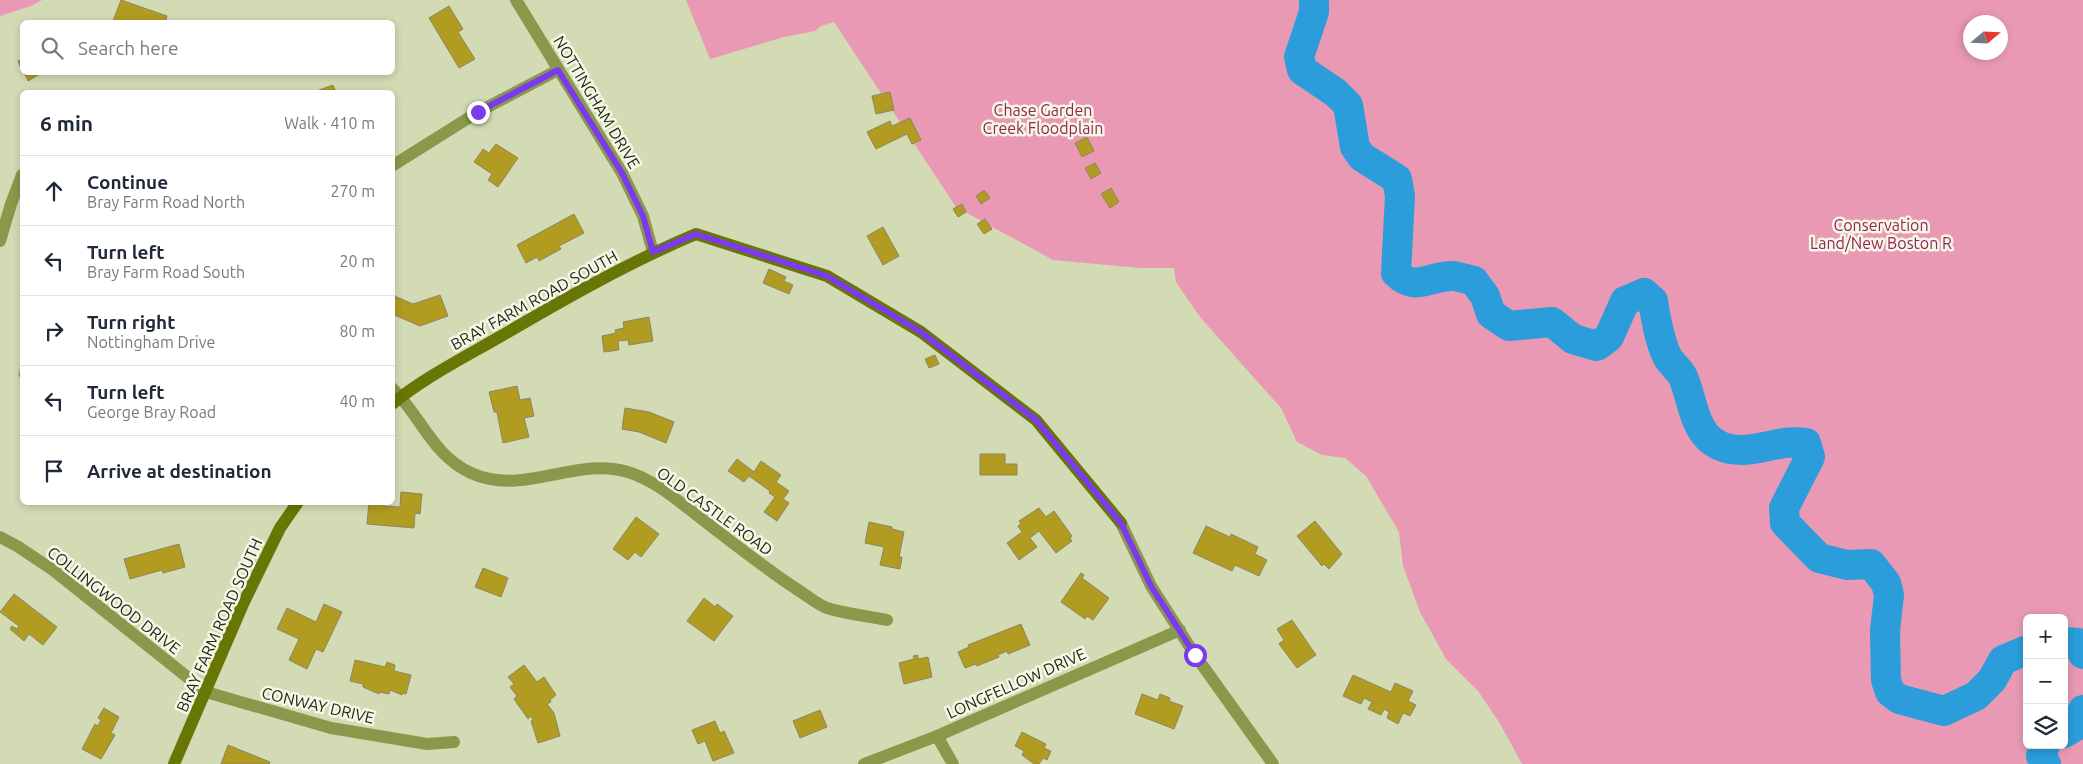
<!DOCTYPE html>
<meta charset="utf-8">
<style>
body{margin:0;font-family:Ubuntu,sans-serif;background:#f6f6f7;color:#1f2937}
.controls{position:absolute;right:15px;bottom:15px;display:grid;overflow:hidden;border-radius:8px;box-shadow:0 2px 8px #0003}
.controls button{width:45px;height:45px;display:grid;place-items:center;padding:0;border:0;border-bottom:1px solid #e0e1e3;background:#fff;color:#1f2937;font:25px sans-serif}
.compass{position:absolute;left:1963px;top:15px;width:45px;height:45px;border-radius:50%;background:#fff;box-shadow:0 2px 8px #0003;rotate:71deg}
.stop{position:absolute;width:15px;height:15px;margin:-11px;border:4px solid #7c3aed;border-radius:50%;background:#fff}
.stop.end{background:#7c3aed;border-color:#fff;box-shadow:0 1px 5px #0008}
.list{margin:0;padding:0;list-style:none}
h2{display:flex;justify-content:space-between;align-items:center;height:65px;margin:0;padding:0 20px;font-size:21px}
h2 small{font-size:16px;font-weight:400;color:#747a83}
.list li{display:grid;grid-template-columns:32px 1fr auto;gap:15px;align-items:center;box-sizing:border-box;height:70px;padding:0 20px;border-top:1px solid #e0e1e3}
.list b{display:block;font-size:19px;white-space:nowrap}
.list p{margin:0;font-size:16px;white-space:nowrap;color:#747a83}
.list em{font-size:16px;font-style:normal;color:#747a83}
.icon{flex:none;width:28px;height:28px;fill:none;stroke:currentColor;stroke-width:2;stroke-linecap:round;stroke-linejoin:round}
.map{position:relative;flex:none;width:2083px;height:764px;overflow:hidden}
.search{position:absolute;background:#fff;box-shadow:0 2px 8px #0003;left:20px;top:20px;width:375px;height:55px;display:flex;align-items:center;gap:12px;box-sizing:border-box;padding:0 18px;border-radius:8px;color:#747a83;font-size:19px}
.panel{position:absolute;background:#fff;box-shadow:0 2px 8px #0003;left:20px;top:90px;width:375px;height:415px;border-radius:8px}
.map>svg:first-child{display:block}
.green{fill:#e999b4;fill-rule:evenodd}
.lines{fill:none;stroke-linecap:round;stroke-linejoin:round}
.river{stroke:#2a9dda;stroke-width:30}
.building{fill:#b19b21;stroke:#8d8662}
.street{stroke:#8a984c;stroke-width:12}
.secondary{stroke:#687605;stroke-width:12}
.route{stroke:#7c3aed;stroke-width:6}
.labels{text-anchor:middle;stroke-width:5;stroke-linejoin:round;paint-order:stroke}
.street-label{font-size:16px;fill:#242719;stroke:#f4f9e6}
.park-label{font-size:16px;fill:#962257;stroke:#f4f9e6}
</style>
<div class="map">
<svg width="2083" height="764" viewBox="0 0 2083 764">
<rect width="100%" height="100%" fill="#d2dbb4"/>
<g class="green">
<polygon points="0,0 42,0 31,6 0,16"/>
<path d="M 686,0 L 2083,0 L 2083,764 L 1522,764 L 1499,722 L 1478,691 L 1446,659 L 1420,612 L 1403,566 L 1399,532 L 1366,476 L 1345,458 L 1322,455 L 1297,442 L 1281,408 L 1200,317 L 1176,282 L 1174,268 L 1140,268 L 1053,260 L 956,207 L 834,22 L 821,26 L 815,31 L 784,37 L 710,59 ZM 1970,22 L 2000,22 L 2000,52 L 1970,52 ZM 2027,618 L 2064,618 L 2064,745 L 2027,745 Z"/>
</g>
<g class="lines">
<g class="river">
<path d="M 1314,0 L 1314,12 L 1299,57 L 1302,70 L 1336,93 L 1348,105 L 1355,147 L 1362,157 L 1397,179 L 1400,196 L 1396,273 C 1416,293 1431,275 1453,276 C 1460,277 1467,279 1474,281 L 1485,296 L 1491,314 L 1509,326 L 1552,322 L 1573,339 L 1597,346 L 1609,337 L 1625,301 L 1644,293 L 1653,301 C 1656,319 1659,339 1667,356 C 1671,364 1679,369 1683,377 C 1694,402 1693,436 1723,447 C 1751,457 1778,438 1806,443 L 1810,457 L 1784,508 L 1785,523 L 1819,558 L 1847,565 L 1871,564 L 1886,583 L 1889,595 L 1885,631 L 1886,680 L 1890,692 L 1899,699 L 1944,711 L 1976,696 L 1992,680 L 2003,660 L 2027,650"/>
<polyline points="2064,642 2078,643 2083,654"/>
<polyline points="2064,733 2076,726 2083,710"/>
<polyline points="2045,745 2041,756 2046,764"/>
</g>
</g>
<g class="building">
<polygon points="121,0 167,16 166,20 171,22 118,22 113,21"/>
<polygon points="449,6 463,29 458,32 475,59 459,68 429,18"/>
<polygon points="22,59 22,70 18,61"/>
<polygon points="24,72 43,72 28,81"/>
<polygon points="333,85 336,92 314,92"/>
<polygon points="890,92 894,110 876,114 872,96"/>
<polygon points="910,118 921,140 912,144 907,134 876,149 867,132 890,121 892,126"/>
<polygon points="1087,137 1094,151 1082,157 1075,143"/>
<polygon points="496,144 518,158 498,187 488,180 492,174 474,162 483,149 489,153"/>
<polygon points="1095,163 1101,173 1091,179 1085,168"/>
<polygon points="1111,188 1119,202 1110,208 1101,194"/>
<polygon points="984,190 990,198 981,204 976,196"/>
<polygon points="962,204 966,212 958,217 953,209"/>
<polygon points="574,214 584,233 559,246 561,249 539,261 537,257 526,263 517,245"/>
<polygon points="985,219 992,229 984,234 977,224"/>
<polygon points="883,227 899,256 883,265 867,236"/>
<polygon points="769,269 786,277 784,281 793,285 789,294 763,283"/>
<polygon points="392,295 413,304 440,295 448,316 420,326 392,314"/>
<polygon points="649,317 653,341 629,345 628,340 618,341 619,350 604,352 602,336 616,333 615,330 624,328 623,322"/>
<polygon points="935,355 939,364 929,368 925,359"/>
<polygon points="22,361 22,377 19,376"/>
<polygon points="517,386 520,400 530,398 534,416 524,418 529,437 503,443 497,412 494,412 489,392"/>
<polygon points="625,408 649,412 674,422 666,443 639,432 622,429"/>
<polygon points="980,454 1005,454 1005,464 1017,464 1017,475 980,475"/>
<polygon points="737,459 754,472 761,461 781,475 776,482 789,491 783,499 789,503 777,521 764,512 775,497 769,493 770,491 749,476 744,482 728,471"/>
<polygon points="401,492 422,494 420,514 415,513 414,528 367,524 369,502 384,502 384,506 400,507"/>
<polygon points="1039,508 1046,517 1054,511 1072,536 1070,538 1072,541 1056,553 1039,531 1030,538 1037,547 1019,560 1007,543 1022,532 1018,526 1021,524 1019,521"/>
<polygon points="636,517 659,534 641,557 635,552 628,560 613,549"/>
<polygon points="1315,521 1342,554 1329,569 1324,564 1322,566 1297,536"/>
<polygon points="869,522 892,527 892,529 904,532 899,557 902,557 900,569 880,565 884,547 865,543"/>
<polygon points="1206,526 1230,537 1231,534 1258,547 1255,554 1267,560 1259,576 1235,565 1232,571 1193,553"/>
<polygon points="179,544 185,567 163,573 162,570 130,579 124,559"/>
<polygon points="483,568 508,578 501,597 475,587"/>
<polygon points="1081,573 1084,575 1082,578 1109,598 1093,620 1087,616 1085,619 1061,602"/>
<polygon points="14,594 57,627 43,645 29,634 24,641 10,629 12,626 17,629 19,626 0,612"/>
<polygon points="704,598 715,607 717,604 733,616 714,641 687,621"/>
<polygon points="324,604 342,612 323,652 316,649 307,669 289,660 299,639 277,629 287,608 316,622"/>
<polygon points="1292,620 1316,655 1297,668 1279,644 1284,640 1277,629"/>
<polygon points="1021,624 1030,645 1008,654 1007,651 998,655 999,657 977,666 976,664 965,668 958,652 969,647 968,645"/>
<polygon points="918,655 918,659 928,657 932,677 904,684 899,663 914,659 913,656"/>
<polygon points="355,660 385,667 387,662 395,665 394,671 411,675 406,694 402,693 402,695 390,690 389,694 379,692 379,694 363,687 363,684 350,681"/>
<polygon points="524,665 537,682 544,677 556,695 550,700 551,702 547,704 554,713 560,736 538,743 531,721 533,720 531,716 528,719 514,699 517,696 510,687 514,684 508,677"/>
<polygon points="1353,675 1391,692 1395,683 1413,691 1408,701 1416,705 1410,716 1403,713 1398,724 1387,718 1389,712 1384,709 1381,715 1368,709 1372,702 1364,698 1361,704 1343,696"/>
<polygon points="1142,694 1158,700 1160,694 1170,698 1169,701 1183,706 1174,729 1135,714"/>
<polygon points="104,708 119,717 111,733 115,735 101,759 82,749 95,724 98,726 101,720 98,718"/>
<polygon points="820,710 827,727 800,738 793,721"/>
<polygon points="715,721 720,733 724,731 734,753 713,761 705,741 698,744 692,730"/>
<polygon points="1022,732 1046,744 1044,748 1051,751 1047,760 1043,758 1039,764 1034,764 1022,755 1024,751 1015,746"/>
<polygon points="228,745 270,762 269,764 221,764"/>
</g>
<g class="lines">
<g class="street">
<polyline points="516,0 622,173 643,216 653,252"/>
<polyline points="392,166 478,112 558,70"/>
<polyline points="0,241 11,204 22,175"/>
<path d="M 392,388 C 421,416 432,455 471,473 C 524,497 576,456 628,472 C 654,480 676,499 698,516 C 730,541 762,566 795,588 C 805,594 816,604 827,608 C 846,614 868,616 887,620"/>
<polyline points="1121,523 1151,586 1195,655 1273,764"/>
<polyline points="0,537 17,546 53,570 206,692 331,728 427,744 454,742"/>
<polyline points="937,736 953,764"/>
<polyline points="864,764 937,736 1180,630"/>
</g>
<g class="secondary">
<path d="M 392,404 C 424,378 461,359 496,339 C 561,301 627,263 696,234 L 827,276 L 921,332 L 1036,420 L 1121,523"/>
<polyline points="174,764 243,604 280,528 298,502"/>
</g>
</g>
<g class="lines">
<polyline class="route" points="478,112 558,70 622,173 643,216 653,252 696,234 827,276 921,332 1036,420 1121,523 1151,586 1195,655"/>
</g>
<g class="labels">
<g class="street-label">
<text transform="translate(597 102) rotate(59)" y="6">NOTTINGHAM DRIVE</text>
<text transform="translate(534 300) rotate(-29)" y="6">BRAY FARM ROAD SOUTH</text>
<text transform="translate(715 511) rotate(36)" y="6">OLD CASTLE ROAD</text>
<text transform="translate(114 600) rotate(38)" y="6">COLLINGWOOD DRIVE</text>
<text transform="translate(219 625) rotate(-66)" y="6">BRAY FARM ROAD SOUTH</text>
<text transform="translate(1016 683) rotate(-24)" y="6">LONGFELLOW DRIVE</text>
<text transform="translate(318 705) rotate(13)" y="6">CONWAY DRIVE</text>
</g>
<g class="park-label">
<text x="1043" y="116">Chase Garden<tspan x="1043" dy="18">Creek Floodplain</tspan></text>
<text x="1881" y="231">Conservation<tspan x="1881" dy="18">Land/New Boston R</tspan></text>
</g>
</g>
</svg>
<div class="controls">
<button>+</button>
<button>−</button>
<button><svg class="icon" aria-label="layers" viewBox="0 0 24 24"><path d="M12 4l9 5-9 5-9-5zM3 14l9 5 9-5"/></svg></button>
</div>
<svg class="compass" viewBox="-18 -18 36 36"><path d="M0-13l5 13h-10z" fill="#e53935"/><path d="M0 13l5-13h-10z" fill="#747a83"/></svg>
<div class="stop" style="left:1195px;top:655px"></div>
<div class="stop end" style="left:478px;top:112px"></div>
<div class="search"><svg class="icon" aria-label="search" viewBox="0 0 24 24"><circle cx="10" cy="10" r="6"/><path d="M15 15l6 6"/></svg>Search here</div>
<section class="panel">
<h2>6 min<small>Walk · 410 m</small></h2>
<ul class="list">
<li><svg class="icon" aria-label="ahead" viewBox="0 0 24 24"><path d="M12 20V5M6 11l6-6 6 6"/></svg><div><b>Continue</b><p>Bray Farm Road North</p></div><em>270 m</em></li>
<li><svg class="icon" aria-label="left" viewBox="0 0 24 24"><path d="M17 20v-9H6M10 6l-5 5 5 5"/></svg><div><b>Turn left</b><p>Bray Farm Road South</p></div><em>20 m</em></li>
<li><svg class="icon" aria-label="right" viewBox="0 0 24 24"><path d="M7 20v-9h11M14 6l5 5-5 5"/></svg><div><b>Turn right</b><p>Nottingham Drive</p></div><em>80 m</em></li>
<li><svg class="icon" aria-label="left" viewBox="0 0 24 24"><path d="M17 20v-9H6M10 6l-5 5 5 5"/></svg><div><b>Turn left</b><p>George Bray Road</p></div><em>40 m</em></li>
<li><svg class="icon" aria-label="arrive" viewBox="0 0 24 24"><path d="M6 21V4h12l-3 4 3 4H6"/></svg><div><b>Arrive at destination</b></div></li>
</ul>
</section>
</div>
